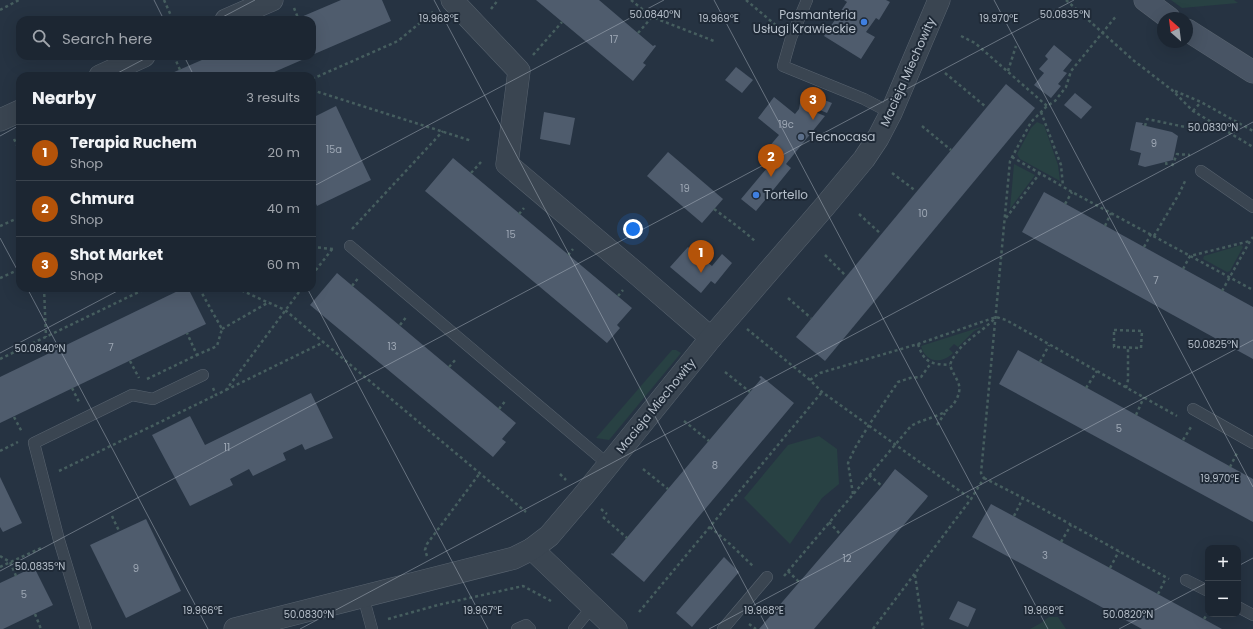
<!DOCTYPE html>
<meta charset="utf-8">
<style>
body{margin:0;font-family:Poppins,sans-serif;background:#29323e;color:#f1f3f6}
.controls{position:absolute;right:12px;bottom:12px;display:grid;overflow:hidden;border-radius:8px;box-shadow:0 4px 16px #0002}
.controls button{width:36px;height:36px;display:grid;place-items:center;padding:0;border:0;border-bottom:1px solid #3a434d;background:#1c2632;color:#f1f3f6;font:20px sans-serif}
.compass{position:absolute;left:1157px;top:12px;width:36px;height:36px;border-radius:50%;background:#1c2632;box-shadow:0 4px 16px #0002;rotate:332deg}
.you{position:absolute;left:633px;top:229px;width:14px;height:14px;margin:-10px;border:3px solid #fff;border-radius:50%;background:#1a73e8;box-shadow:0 0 0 6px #1a73e833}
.badge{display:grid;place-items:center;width:26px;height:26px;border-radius:50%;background:#b45309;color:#fff;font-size:13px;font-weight:700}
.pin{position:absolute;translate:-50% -33px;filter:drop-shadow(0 1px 2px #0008)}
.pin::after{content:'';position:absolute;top:21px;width:14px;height:12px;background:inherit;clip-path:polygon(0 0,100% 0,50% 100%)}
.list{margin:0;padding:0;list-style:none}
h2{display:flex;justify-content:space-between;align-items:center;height:52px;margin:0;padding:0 16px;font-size:17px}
h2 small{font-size:13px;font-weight:400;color:#a0a5ac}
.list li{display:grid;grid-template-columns:26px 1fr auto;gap:12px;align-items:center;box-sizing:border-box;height:56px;padding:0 16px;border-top:1px solid #3a434d}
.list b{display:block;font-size:15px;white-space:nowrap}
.list p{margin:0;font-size:13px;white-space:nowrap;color:#a0a5ac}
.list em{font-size:13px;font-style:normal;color:#a0a5ac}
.icon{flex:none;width:22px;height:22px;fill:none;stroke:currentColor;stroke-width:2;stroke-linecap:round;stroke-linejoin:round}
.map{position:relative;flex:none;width:1253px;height:629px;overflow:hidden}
.search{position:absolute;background:#1c2632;box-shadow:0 4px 16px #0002;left:16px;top:16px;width:300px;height:44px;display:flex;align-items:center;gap:10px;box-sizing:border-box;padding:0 14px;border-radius:12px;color:#a0a5ac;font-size:15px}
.panel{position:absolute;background:#1c2632;box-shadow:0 4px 16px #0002;left:16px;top:72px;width:300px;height:220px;border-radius:12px}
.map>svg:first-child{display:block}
.green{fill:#284143}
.building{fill:#4f5c6d}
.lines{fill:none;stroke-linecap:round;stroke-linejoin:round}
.lane-casing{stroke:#58636f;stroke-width:12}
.street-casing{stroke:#58636f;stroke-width:23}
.secondary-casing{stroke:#58636f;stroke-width:23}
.path{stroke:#465e5f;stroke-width:2.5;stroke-dasharray:3 3;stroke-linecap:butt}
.lane{stroke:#3a4551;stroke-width:11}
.street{stroke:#3a4551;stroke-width:22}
.secondary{stroke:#485464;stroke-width:22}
.ticks{fill:none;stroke:#b7c0cb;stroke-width:1;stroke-opacity:0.45}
.shop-dot{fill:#3f7fe0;stroke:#1f2a37;stroke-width:1.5}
.service-dot{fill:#5c6f8a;stroke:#1f2a37;stroke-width:1.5}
.labels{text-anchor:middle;stroke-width:4;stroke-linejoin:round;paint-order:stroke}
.number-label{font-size:10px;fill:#9da7b4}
.poi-label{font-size:12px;fill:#b7c0cb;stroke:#1f2a37;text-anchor:start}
.street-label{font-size:12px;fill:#b7c0cb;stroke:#1f2a37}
.ticks-label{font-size:10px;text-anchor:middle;fill:#b7c0cb;stroke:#1f2a37;stroke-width:4;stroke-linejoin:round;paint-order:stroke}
</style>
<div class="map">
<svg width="1253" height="629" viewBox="0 0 1253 629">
<rect width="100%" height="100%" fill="#263342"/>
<g class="green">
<polygon points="1171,0 1234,0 1238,3 1182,8"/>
<polygon points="1037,122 1044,125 1058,165 1060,181 1020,159 1017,154 1031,128"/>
<polygon points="1014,164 1035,175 1010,209"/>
<polygon points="1241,245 1243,247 1230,271 1227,272 1203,259 1204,256"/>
<path d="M 984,326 L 974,331 L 958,347 L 954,344 L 949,349 L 953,353 C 941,365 925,362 921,346 Z"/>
<polygon points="672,350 676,350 681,353 609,440 596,438"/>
<polygon points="819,436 837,449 839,484 822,498 790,544 744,498 788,445"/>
<polygon points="1049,617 1058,617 1066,629 1030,629 1041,623"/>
</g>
<g class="building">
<polygon points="341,0 382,0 391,21 312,55 312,20 294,20"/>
<polygon points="536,0 599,0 653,46 655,45 656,46 643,63 646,65 633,81"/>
<polygon points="844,0 886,0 890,2 879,20 876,18 866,32 875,37 861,59 824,36 847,2"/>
<polygon points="1054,45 1072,60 1063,71 1067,73 1058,84 1061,86 1051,98 1034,85 1044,73 1039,69 1048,59 1045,56"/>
<polygon points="211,56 311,56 265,76 165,76"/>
<polygon points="736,67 753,80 742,93 725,80"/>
<polygon points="1006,84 1035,108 825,361 796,337"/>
<polygon points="802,92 816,98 810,110 825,116 786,164 791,168 756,211 741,199 777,156 768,148 779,135 758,118 774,97 795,114 799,109"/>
<polygon points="1075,93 1092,107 1081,119 1064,105"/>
<polygon points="819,98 832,103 827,113 815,108"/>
<polygon points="336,106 371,180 317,206 312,195 312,118"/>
<polygon points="544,112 575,118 570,145 540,139"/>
<polygon points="1136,122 1143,123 1142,125 1172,132 1178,136 1173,160 1145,167 1138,165 1141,153 1130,150"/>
<polygon points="668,152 723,199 702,223 647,176"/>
<polygon points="453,158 632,308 617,325 620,328 607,343 425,191"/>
<polygon points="1044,192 1253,307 1253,359 1022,232"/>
<polygon points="688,247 712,266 722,254 732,263 715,284 711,281 701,293 670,267"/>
<polygon points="337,273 516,423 502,439 506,442 493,457 310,305"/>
<polygon points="184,288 188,288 206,324 0,423 0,377"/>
<polygon points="1018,350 1253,479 1253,522 999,384"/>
<polygon points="761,376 794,403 644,582 611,554 612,553 613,554 750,392 761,379 759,377"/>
<polygon points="311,393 333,438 305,450 302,444 283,453 286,460 253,476 249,469 230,479 233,485 190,506 152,435 190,416 205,445"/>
<polygon points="895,469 928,496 926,499 814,629 759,629 882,486"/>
<polygon points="0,477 22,523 3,532 0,527"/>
<polygon points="991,504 1110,568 1222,629 1142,629 972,537"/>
<polygon points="146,519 181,591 126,618 90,545"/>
<polygon points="724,557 739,572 692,627 676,613"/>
<polygon points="34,567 53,605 3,629 0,629 0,583"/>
<polygon points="958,601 976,609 968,627 949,619"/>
</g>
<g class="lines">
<g class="lane-casing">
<g id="lane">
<polyline points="807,0 791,38 783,66 864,99 891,113"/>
<polyline points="1201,171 1253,207"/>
<polyline points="350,246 609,465"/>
<polyline points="1193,409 1253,443"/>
<polyline points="1186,580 1208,591"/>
<polyline points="363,596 372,629"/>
<polyline points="1238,607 1253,615"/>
<polyline points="86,629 59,540 34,443 132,395 153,399 203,375"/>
<polyline points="517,629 526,625 530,629"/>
<polyline points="574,629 592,607"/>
<polyline points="723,629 767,577"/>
</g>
</g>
<g class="street-casing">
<g id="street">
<polyline points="452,0 519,71 507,164 637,274 711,338"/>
<polyline points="226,20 272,0"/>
<polyline points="100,76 144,56"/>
<polyline points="0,120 20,111"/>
<polyline points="532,549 616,629"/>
<polyline points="235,629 514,558 532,549 549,536 584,495 711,338 825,206 864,159 878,138 891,113 939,0"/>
</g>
</g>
<g class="secondary-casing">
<g id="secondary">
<polyline points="1145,0 1169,18"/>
<polyline points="1187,30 1253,72"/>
</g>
</g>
<g class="path">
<polyline points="164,0 173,20"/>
<polyline points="631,0 652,17 714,41"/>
<polyline points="746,0 778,27"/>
<polyline points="1066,0 1133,60 1172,90 1193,111 1253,147"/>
<polyline points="294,8 298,18"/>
<polyline points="491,9 498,0"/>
<polyline points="0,10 19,0"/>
<polyline points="638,33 652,17"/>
<polyline points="961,36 975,43 1047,106"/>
<polyline points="533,55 562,22"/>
<polyline points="174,56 180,70"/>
<polyline points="1008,71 1016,46"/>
<polyline points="945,73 986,107"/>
<polyline points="312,79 398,41 433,12"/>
<polyline points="312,90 472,141"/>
<polyline points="1175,91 1201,102 1253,131"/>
<polyline points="1193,111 1201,102"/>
<polyline points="1041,112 1061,165 1063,186"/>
<polyline points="922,126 951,150"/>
<polyline points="1145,126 1147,119 1190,128"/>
<polyline points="14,139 20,151"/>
<polyline points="1012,157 1072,192 1253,290"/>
<polyline points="1166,162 1167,167"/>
<polyline points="1172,166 1177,154 1190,155"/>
<polyline points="471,173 481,162"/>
<polyline points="892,173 916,191"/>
<polyline points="1065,204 1072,192"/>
<path d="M 714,209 C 729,220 743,230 756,242"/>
<polyline points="519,214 524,208"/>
<polyline points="859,214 881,234"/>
<polyline points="1006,218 1040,173"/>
<polyline points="0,226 20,217"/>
<polyline points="1105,226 1111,213"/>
<polyline points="352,229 443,131"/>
<polyline points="1154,236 1179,194 1186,179"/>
<polyline points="312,247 333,249"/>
<polyline points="1144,247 1151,234"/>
<polyline points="568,255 573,249"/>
<polyline points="825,255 846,276"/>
<polyline points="1183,269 1190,256 1250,241"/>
<polyline points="312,275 333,248"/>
<polyline points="0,278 20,269"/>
<polyline points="352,286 359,277"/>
<polyline points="44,288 46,337"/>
<polyline points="236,288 285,310 526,512"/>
<polyline points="1222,291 1250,241 1253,237"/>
<polyline points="618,296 623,290"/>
<polyline points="788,298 811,318"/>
<polyline points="400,325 407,316"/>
<polyline points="222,329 269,302"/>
<polyline points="747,329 810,380 822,392 971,499"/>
<polygon points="1114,330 1142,331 1141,348 1114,347"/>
<path d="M 918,344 C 924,363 931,364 950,365"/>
<polyline points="197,356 197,355 217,346 222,329 199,288"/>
<polyline points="0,359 147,288"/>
<polyline points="130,361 139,378"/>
<polyline points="1040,362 1049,345"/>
<polyline points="449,367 457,358"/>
<polyline points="725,372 750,392"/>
<polyline points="147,379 197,355 187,333"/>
<polyline points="810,380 820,373 918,344 996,317 1006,320 1177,416"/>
<polyline points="72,388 79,402"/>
<polyline points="213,388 216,395 226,390 302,288"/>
<polyline points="1086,388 1097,371"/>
<polyline points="1126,388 1128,380 1128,347"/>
<polyline points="226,390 324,342"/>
<polyline points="499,409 506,400"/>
<polyline points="1136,415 1144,397"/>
<polyline points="14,417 22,432"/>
<polyline points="684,421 709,441"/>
<polyline points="937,425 945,413"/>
<polyline points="1183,440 1191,427"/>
<polyline points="0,451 18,442"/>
<polyline points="1230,467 1237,453"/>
<polyline points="643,469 668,489"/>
<polyline points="59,471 216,395"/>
<polyline points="560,474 566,480"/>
<polyline points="869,475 882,486"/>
<polyline points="984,478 1023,498 1169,579"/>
<polyline points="853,494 848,463 855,448 869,425 898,382 910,378 921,377 931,363"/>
<polyline points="601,509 607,514"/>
<polyline points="112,516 119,531"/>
<polyline points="1014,516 1023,498"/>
<polyline points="603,517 627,538"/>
<polyline points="829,522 840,534"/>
<polyline points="710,527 731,545 754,567"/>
<polyline points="1061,542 1071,525"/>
<polyline points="0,556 10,562 16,576"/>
<polyline points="427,556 425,550 427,544 480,473"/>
<polyline points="0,567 43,547"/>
<polyline points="1110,568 1119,551"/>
<polyline points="788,571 799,582"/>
<polyline points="915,575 923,629"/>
<path d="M 784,576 L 911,426 C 926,417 947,417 956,400 C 959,395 960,390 959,385 C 957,378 952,372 950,365 C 958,342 981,334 996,317"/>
<polyline points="1158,594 1166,578"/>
<polyline points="639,612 822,392"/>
<polyline points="35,614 41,629"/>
<polyline points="388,619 438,605 523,586 551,601"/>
<polyline points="1204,619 1208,613"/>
<polyline points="749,624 756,629"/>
<polyline points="873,629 971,499 984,478 981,473 1010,161 1031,122 1047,106 1055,101 1066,87 1071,71 1117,15"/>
</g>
<use href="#lane" class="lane"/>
<use href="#street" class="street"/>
<use href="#secondary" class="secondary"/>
</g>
<path class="ticks" d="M 154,0 L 164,20M 434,0 L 768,629M 714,0 L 1048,629M 994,0 L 1253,487M 217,20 L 255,0M 184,56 L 194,76M 112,76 L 150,56M 0,136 L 20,125M 312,187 L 664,0M 0,238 L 20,275M 27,288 L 208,629M 307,288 L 488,629M 0,353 L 123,288M 1238,566 L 1253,558M 0,571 L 1074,0M 300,629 L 1253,122M 709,629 L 1253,340M 1119,629 L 1208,582"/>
<g class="shop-dot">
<circle cx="864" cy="22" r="4"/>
<circle cx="756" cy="195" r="4"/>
</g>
<circle class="service-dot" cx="801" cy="137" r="4"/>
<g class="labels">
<g class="number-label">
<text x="614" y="43">17</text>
<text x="786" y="128">19c</text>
<text x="1154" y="147">9</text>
<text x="334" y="153">15a</text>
<text x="685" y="192">19</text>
<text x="923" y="217">10</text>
<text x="511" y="238">15</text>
<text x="1156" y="284">7</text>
<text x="392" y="350">13</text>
<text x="111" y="351">7</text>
<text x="1119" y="432">5</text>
<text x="227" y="451">11</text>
<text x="715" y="469">8</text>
<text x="1045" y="559">3</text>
<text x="847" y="562">12</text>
<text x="136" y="572">9</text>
<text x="24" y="598">5</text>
</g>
<g class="poi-label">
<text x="856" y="19" text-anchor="end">Pasmanteria<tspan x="856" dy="14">Usługi Krawieckie</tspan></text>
<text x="809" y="141">Tecnocasa</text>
<text x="764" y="199">Tortello</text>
</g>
<g class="street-label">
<text transform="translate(908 72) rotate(-66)" y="4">Macieja Miechowity</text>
<text transform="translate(656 406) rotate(-51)" y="4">Macieja Miechowity</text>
</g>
</g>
<g class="ticks-label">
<text x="655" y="18">50.0840°N</text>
<text x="1065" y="18">50.0835°N</text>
<text x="439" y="22">19.968°E</text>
<text x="719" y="22">19.969°E</text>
<text x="999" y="22">19.970°E</text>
<text x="1213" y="131">50.0830°N</text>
<text x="1213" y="348">50.0825°N</text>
<text x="40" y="352">50.0840°N</text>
<text x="1220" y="482">19.970°E</text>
<text x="40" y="570">50.0835°N</text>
<text x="203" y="614">19.966°E</text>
<text x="483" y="614">19.967°E</text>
<text x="764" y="614">19.968°E</text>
<text x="1044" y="614">19.969°E</text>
<text x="309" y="618">50.0830°N</text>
<text x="1128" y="618">50.0820°N</text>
</g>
</svg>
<div class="controls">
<button>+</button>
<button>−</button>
</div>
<svg class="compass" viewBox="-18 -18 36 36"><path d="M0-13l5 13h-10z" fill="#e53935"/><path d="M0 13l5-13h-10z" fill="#a0a5ac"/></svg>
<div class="you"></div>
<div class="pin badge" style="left:701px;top:273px">1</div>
<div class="pin badge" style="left:771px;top:177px">2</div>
<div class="pin badge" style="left:813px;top:120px">3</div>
<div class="search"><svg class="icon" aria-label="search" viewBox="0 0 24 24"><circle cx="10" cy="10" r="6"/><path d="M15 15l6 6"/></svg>Search here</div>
<section class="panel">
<h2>Nearby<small>3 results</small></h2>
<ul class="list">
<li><span class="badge">1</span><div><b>Terapia Ruchem</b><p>Shop</p></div><em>20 m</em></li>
<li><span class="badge">2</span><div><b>Chmura</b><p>Shop</p></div><em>40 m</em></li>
<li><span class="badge">3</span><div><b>Shot Market</b><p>Shop</p></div><em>60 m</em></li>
</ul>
</section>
</div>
